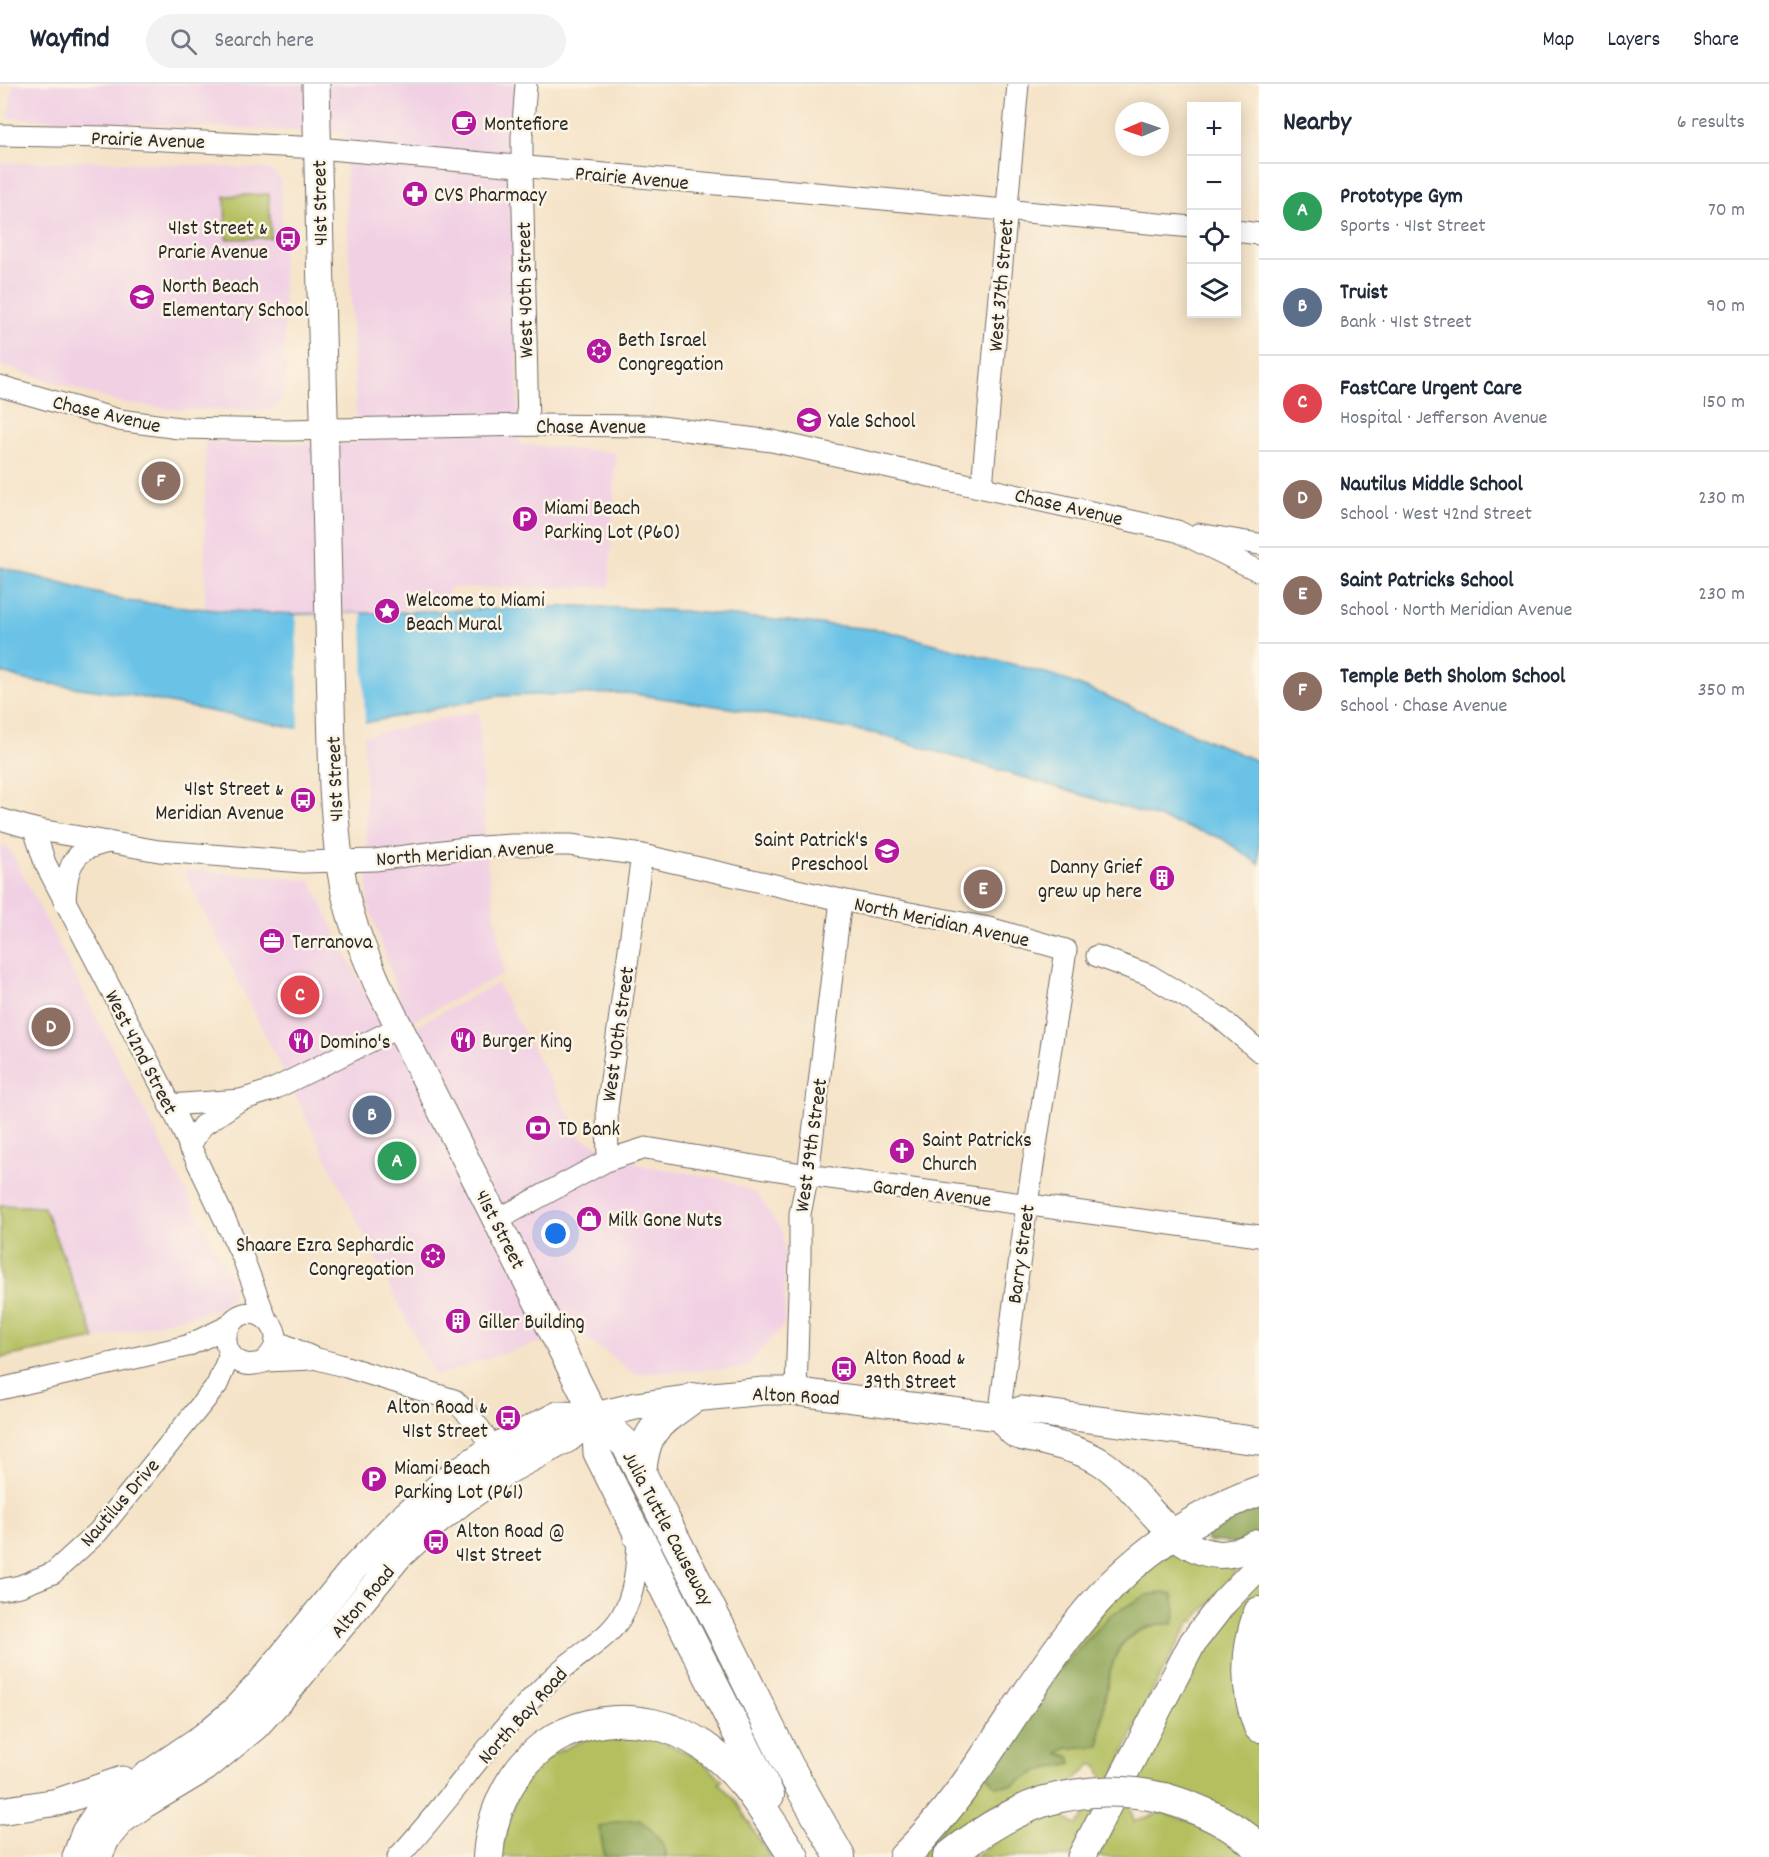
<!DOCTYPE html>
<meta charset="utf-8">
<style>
body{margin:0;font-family:Dekko,sans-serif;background:#f2f2f3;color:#1f2937}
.controls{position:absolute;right:18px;top:18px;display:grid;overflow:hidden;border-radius:0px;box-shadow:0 3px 15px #0003}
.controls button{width:54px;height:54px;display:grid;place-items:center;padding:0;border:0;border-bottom:2px solid #e0e1e3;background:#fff;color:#1f2937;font:30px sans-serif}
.compass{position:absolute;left:1115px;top:18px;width:54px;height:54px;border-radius:50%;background:#fff;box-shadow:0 3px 15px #0003;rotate:268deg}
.you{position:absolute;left:556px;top:1150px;width:21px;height:21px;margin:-15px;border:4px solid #fff;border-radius:50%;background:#1a73e8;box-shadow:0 0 0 9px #1a73e833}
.badge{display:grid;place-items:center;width:39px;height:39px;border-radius:50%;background:#b5179e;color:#fff;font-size:20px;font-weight:700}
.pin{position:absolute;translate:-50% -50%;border:3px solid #fff;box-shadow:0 2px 6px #0006}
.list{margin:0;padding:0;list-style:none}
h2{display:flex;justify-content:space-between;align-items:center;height:78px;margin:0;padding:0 24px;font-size:26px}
h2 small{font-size:20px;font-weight:400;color:#747a83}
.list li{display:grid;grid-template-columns:39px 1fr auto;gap:18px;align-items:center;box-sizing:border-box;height:96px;padding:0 24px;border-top:2px solid #e0e1e3}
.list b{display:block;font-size:22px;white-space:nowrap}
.list p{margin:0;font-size:20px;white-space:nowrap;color:#747a83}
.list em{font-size:20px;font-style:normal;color:#747a83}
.icon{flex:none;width:33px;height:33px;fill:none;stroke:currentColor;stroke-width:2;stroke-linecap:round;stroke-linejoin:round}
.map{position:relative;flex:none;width:1259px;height:1773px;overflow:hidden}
header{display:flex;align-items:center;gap:36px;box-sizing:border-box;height:84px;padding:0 30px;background:#fff;border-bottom:2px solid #e0e1e3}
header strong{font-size:28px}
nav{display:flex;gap:33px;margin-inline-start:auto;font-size:21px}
.search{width:420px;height:54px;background:#f2f2f3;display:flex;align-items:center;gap:15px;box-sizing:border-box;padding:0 21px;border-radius:33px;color:#747a83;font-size:22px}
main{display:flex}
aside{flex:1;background:#fff}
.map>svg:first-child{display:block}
.built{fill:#f1d0e4}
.green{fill:#b4c061;stroke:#707646;stroke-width:1.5}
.forest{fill:#8fa657;stroke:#5d6841;stroke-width:1.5}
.water{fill:#6ac3e7;stroke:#4a7789;stroke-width:1.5}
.pier{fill:#f5e3c8}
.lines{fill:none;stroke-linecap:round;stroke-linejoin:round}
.minor-casing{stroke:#726b62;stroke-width:23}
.major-casing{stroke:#726b62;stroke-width:29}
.highway-casing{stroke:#726b62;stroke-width:32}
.minor{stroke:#fff;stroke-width:21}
.major{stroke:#fff;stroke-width:27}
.highway{stroke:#fff;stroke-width:30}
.highway-bridge-casing{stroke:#726b62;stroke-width:32;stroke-linecap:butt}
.highway-bridge{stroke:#fff;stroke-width:30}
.labels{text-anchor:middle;stroke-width:5;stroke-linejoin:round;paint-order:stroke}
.poi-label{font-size:21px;fill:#2b2b2b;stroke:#fcf5e5;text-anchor:start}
.street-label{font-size:21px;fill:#2b2b2b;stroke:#fcf5e5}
</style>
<header>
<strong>Wayfind</strong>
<div class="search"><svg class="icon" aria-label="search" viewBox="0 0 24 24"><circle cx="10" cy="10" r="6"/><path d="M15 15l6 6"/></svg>Search here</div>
<nav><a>Map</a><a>Layers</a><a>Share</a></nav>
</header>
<main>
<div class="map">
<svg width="1259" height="1773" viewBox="0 0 1259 1773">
<rect width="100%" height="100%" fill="#fcf5e5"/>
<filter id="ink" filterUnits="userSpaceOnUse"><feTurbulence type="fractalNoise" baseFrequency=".0167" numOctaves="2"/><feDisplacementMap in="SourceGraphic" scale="12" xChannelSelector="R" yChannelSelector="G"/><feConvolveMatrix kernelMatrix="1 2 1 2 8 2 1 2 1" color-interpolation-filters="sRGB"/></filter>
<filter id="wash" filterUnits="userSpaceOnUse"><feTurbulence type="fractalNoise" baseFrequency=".008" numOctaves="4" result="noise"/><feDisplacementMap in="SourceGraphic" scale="24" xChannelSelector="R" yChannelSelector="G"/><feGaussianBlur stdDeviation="1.35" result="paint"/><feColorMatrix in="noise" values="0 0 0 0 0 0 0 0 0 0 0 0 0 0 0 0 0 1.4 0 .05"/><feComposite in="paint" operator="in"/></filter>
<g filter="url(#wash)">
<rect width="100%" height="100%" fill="#f5e3c8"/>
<g class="built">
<polygon points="13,0 515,0 509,67 520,360 616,369 609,503 448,504 448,521 364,529 295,530 205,525 205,358 357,360 344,49 8,34"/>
<polygon points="95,77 269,85 279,93 281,101 286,301 282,317 270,326 169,325 118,318 0,281 0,79"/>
<polygon points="479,627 486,771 504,889 408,939 368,819 364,652"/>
<polygon points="0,762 10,766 233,1199 232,1213 220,1224 95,1255 44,1123 0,1121"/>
<polygon points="183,786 310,796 388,956 497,900 583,1055 644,1082 723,1095 757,1110 783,1149 785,1240 745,1284 635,1290 577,1247 485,1275 435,1293"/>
</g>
<g class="green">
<polygon points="269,110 271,154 226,155 225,112"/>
<polygon points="0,1121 44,1123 95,1255 0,1274"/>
<path d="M 1173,1467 L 1181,1472 L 1232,1484 L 1236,1488 L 1193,1538 L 1191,1536 L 1150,1611 L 1111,1697 L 1103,1696 L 1098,1683 L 1092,1680 L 1072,1698 L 934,1773 L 919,1773 L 986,1689 L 1013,1701 L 1038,1687 L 1072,1679 L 1070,1673 L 1057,1668 L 1068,1664 L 1100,1662 C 1101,1637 1107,1580 1122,1561 C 1131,1549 1149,1542 1163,1539 L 1110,1531 L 1043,1604 L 1120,1505 Z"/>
<polygon points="1259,1490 1259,1510 1255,1518 1259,1656 1259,1746 1131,1697 1175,1598"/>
<polygon points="595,1651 651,1652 696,1673 723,1696 719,1699 735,1716 770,1773 666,1773 666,1767 599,1743 605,1773 498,1773 520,1702 553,1670"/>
<polygon points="1124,1720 1130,1722 1134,1738 1162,1728 1197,1740 1233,1759 1248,1773 1097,1773"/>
<polygon points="1100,1721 1074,1773 974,1773 1007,1749 1056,1729 1076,1741 1081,1737 1088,1722"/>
</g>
<g class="forest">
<polygon points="1259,1421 1259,1452 1243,1460 1208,1457 1205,1451 1209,1443"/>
<path d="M 1164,1509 L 1173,1511 L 1176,1526 L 1173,1540 C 1156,1538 1133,1546 1122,1560 C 1107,1579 1101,1637 1100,1662 L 1068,1664 L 1058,1669 L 1070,1673 L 1072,1679 L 1038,1687 L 1013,1701 L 995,1702 L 986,1689 L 1043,1604 L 1110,1531 L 1147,1511 Z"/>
<path d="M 640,1735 C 650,1745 667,1759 666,1773 L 605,1773 L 599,1743 L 619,1737 Z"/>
</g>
<polygon class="water" points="0,483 126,517 215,526 295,530 367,529 578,522 681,527 882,546 1049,590 1099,609 1259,678 1259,780 1221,754 1146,730 878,650 730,624 627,609 497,612 365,639 296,644 129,611 25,596 0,588"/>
<polygon class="pier" points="362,529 365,639 368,639 368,642 296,647 296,644 299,644 296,531"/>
</g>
<g filter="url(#ink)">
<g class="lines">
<g class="minor-casing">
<g id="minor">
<polyline points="526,0 522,53 522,83 528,341"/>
<polyline points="0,51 107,53 318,64 1192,143"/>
<polyline points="1236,147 1259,150"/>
<polyline points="0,302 119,336 179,344 287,346 528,341 653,342 772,357 1177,447 1259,487"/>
<polyline points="982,402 1018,0"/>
<polyline points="1198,450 1259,460"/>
<polyline points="0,735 34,745 159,767 303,778 375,776 466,764 512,761 570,761 642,771 841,816 989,844 1066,866 1027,1120 999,1333"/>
<polyline points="34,745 45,779 161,1001 243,1174 266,1235"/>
<path d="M 65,818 C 66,799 67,777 85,766 C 92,762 101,760 108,758"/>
<polyline points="1097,872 1149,891 1219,933 1259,967"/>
<polyline points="169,1021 241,1016 272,1006 399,943"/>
<polyline points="189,1063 202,1042 240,1016"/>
<polyline points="608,1076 646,1064 808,1091 1259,1152"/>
<polyline points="497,1136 608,1076 607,1025 642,771"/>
<path d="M 276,1257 L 314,1274 L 340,1281 L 454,1316 C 472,1333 488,1354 499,1376"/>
<path d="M 264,1277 C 297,1250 254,1211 231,1239 C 228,1244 225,1250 226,1256 C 226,1271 240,1283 254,1280 C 259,1280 263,1278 268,1277 C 282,1276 296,1276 310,1275"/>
<polyline points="0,1305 187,1262 229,1242"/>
<polyline points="796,1307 800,1175 800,1130 808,1091 841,816"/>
<polyline points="0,1506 20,1502 53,1489 98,1448 217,1301 230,1270"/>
<path d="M 398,1773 C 447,1721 486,1660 536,1610 C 547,1599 558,1588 570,1579 C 587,1565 609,1553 621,1533 C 635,1510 637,1481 638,1454"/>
</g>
</g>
<g class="major-casing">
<g id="major">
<path d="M 316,0 L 333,704 C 336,745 338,785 349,825 C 356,851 367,875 377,899 L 595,1332 L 597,1369 L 638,1451"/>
<path d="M 999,1333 C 1004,1338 1009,1346 1015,1350 C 1022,1354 1034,1355 1042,1357 C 1062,1362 1084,1367 1102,1379 C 1142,1404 1176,1482 1233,1469 C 1242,1467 1251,1462 1259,1459"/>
<polyline points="0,1727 58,1718 122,1696"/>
<polyline points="76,1773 85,1748 103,1721 203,1653 233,1628 262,1597 353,1485 400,1436 454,1390 493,1364 558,1331 595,1332 636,1322 693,1314 764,1307 790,1307 999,1333 1021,1326 1259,1357"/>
<polyline points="98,1773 106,1755 121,1737 145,1720 205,1684 256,1642 286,1609 398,1473 434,1440 464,1416 505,1388 569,1354 595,1332"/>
<polyline points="1081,1773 1193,1558 1224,1518 1259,1482"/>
</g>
</g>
<g class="highway-casing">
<g id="highway">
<polyline points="595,1332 626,1360 724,1551 788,1681 840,1773"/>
<path d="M 641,1390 C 645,1343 658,1340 693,1314"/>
<polyline points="638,1451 769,1711"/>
<path d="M 1259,1528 C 1245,1566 1244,1604 1259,1643"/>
<path d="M 1164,1714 C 1199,1724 1232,1739 1259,1764"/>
<path d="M 488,1773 C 490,1743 498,1717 515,1692 C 556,1630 643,1621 702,1661 C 744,1689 767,1733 794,1773"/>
<path d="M 904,1773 C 974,1705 1017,1615 1078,1539 C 1126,1478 1186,1434 1259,1407"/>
<path d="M 948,1773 C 978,1749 1009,1729 1045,1717"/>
</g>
</g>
<use href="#minor" class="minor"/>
<use href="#major" class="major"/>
<use href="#highway" class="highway"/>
<g class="highway-bridge-casing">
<path id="highway-bridge" d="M 1045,1717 C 1086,1706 1122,1704 1164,1714"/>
</g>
<use href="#highway-bridge" class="highway-bridge"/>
</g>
</g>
<defs>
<g id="cafe-disc" transform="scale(1.35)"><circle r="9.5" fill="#b5179e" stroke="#fcf5e5"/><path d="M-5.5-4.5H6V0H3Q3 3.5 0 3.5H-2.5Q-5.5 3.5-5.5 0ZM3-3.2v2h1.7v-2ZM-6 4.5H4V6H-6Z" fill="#fff"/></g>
<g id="pharmacy-disc" transform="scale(1.35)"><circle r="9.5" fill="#b5179e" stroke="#fcf5e5"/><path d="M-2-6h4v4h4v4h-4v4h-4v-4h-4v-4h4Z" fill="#fff"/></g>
<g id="bus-disc" transform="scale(1.35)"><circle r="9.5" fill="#b5179e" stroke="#fcf5e5"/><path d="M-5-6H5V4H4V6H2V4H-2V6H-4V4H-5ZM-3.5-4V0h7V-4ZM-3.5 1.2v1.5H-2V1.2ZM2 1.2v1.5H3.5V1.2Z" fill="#fff"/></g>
<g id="school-disc" transform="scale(1.35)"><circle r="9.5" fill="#b5179e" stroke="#fcf5e5"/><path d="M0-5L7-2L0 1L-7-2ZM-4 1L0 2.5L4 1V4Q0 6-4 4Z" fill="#fff"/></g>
<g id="synagogue-disc" transform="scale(1.35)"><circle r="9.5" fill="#b5179e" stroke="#fcf5e5"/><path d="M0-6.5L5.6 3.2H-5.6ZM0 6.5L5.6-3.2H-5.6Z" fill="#fff"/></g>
<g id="parking-disc" transform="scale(1.35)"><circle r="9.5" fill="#b5179e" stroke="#fcf5e5"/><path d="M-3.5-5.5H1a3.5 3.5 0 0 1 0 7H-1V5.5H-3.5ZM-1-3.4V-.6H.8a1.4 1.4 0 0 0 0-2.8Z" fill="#fff"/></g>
<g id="sight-disc" transform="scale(1.35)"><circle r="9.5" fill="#b5179e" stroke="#fcf5e5"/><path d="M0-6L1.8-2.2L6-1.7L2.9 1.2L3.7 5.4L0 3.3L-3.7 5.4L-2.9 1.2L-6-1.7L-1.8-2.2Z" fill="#fff"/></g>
<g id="building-disc" transform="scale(1.35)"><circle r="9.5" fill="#b5179e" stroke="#fcf5e5"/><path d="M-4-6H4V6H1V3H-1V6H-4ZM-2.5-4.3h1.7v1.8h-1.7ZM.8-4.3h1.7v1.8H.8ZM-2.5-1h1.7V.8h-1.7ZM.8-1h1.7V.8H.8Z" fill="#fff"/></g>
<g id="office-disc" transform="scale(1.35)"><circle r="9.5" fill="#b5179e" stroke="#fcf5e5"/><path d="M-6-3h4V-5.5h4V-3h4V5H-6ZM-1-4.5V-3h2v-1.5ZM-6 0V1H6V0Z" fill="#fff"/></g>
<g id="restaurant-disc" transform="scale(1.35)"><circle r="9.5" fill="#b5179e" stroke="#fcf5e5"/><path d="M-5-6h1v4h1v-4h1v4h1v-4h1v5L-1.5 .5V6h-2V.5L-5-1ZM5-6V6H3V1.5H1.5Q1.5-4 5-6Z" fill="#fff"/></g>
<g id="bank-disc" transform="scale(1.35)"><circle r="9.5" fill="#b5179e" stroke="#fcf5e5"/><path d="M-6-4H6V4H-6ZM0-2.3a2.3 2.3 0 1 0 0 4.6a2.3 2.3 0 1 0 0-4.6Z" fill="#fff"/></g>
<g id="church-disc" transform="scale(1.35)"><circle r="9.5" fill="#b5179e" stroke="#fcf5e5"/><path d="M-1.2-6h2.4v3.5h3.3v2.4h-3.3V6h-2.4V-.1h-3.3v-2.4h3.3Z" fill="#fff"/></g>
<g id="shop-disc" transform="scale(1.35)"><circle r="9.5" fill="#b5179e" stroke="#fcf5e5"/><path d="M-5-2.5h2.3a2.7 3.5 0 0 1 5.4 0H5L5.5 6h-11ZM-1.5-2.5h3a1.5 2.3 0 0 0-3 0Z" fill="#fff"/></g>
</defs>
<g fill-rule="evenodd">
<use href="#cafe-disc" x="464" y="39"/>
<use href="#pharmacy-disc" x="415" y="110"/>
<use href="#bus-disc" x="288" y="155"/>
<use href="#school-disc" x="142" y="213"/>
<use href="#synagogue-disc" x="599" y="267"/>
<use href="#school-disc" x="809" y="336"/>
<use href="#parking-disc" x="525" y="435"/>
<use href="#sight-disc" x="387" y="527"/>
<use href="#bus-disc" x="303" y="716"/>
<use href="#school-disc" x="887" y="767"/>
<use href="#building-disc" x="1162" y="794"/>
<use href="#office-disc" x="272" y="857"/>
<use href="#restaurant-disc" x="463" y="956"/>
<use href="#restaurant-disc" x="301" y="957"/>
<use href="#bank-disc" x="538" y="1044"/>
<use href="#church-disc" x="902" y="1067"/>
<use href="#shop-disc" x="589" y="1135"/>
<use href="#synagogue-disc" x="433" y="1172"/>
<use href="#building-disc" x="458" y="1237"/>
<use href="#bus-disc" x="844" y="1285"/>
<use href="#bus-disc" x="508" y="1334"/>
<use href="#parking-disc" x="374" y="1395"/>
<use href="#bus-disc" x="436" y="1458"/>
</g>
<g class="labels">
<g class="poi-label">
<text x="484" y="46">Montefiore</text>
<text x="434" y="117">CVS Pharmacy</text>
<text x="268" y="150" text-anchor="end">41st Street &amp;<tspan x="268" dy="24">Prarie Avenue</tspan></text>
<text x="162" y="208">North Beach<tspan x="162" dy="24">Elementary School</tspan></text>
<text x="618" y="262">Beth Israel<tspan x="618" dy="24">Congregation</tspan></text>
<text x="828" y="343">Yale School</text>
<text x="544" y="430">Miami Beach<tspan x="544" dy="24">Parking Lot (P60)</tspan></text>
<text x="406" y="522">Welcome to Miami<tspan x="406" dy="24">Beach Mural</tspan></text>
<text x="284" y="711" text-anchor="end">41st Street &amp;<tspan x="284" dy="24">Meridian Avenue</tspan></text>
<text x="868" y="762" text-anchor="end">Saint Patrick's<tspan x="868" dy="24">Preschool</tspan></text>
<text x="1142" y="789" text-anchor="end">Danny Grief<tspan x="1142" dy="24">grew up here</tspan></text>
<text x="292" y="864">Terranova</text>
<text x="482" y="963">Burger King</text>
<text x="320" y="964">Domino's</text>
<text x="558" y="1051">TD Bank</text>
<text x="922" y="1062">Saint Patricks<tspan x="922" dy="24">Church</tspan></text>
<text x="608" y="1142">Milk Gone Nuts</text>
<text x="414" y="1167" text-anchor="end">Shaare Ezra Sephardic<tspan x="414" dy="24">Congregation</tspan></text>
<text x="478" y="1244">Giller Building</text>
<text x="864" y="1280">Alton Road &amp;<tspan x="864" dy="24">39th Street</tspan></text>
<text x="488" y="1329" text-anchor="end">Alton Road &amp;<tspan x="488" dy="24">41st Street</tspan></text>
<text x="394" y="1390">Miami Beach<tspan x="394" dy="24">Parking Lot (P61)</tspan></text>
<text x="456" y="1453">Alton Road @<tspan x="456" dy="24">41st Street</tspan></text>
</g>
<g class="street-label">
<text transform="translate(148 55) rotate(2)" y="7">Prairie Avenue</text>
<text transform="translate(632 93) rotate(5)" y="7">Prairie Avenue</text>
<text transform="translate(319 119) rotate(-91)" y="7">41st Street</text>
<text transform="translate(1000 201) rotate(-85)" y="7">West 37th Street</text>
<text transform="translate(524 206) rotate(-91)" y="7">West 40th Street</text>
<text transform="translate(107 329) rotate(13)" y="7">Chase Avenue</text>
<text x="591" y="349">Chase Avenue</text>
<text transform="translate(1069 422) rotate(13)" y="7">Chase Avenue</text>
<text transform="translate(334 695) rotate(-92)" y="7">41st Street</text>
<text transform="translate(465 768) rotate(-4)" y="7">North Meridian Avenue</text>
<text transform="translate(942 837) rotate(12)" y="7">North Meridian Avenue</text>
<text transform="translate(617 950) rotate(-82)" y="7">West 40th Street</text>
<text transform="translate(142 968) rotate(63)" y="7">West 42nd Street</text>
<text transform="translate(810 1061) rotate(-82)" y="7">West 39th Street</text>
<text transform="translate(932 1108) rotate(7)" y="7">Garden Avenue</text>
<text transform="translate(501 1145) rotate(63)" y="7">41st Street</text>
<text transform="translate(1020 1170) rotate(-82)" y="7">Barry Street</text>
<text transform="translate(796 1311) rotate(3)" y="7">Alton Road</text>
<text transform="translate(119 1418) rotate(-49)" y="7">Nautilus Drive</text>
<text transform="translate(669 1444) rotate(62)" y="7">Julia Tuttle Causeway</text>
<text transform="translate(362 1517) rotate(-50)" y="7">Alton Road</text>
<text transform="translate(522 1631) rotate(-48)" y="7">North Bay Road</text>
</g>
</g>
</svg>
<div class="controls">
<button>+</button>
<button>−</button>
<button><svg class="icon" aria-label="locate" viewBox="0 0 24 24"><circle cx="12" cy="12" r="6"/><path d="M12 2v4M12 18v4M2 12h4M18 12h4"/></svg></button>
<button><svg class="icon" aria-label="layers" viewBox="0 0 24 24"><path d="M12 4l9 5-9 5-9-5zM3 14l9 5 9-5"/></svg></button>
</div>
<svg class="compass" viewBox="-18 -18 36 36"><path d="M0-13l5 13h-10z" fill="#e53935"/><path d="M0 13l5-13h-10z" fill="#747a83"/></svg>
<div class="you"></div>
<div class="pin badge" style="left:397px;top:1077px;background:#2e9e5b">A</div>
<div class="pin badge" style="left:372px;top:1031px;background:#5c6f8a">B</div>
<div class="pin badge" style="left:300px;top:911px;background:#e0444e">C</div>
<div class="pin badge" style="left:51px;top:943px;background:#8d6e63">D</div>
<div class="pin badge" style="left:983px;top:805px;background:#8d6e63">E</div>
<div class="pin badge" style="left:161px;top:397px;background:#8d6e63">F</div>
</div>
<aside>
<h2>Nearby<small>6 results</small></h2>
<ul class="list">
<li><span class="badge" style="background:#2e9e5b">A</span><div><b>Prototype Gym</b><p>Sports · 41st Street</p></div><em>70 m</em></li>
<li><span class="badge" style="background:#5c6f8a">B</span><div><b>Truist</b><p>Bank · 41st Street</p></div><em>90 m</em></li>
<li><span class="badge" style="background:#e0444e">C</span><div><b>FastCare Urgent Care</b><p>Hospital · Jefferson Avenue</p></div><em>150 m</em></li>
<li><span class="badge" style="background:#8d6e63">D</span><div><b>Nautilus Middle School</b><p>School · West 42nd Street</p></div><em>230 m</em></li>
<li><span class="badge" style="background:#8d6e63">E</span><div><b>Saint Patricks School</b><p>School · North Meridian Avenue</p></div><em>230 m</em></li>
<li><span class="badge" style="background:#8d6e63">F</span><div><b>Temple Beth Sholom School</b><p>School · Chase Avenue</p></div><em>350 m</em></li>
</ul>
</aside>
</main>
